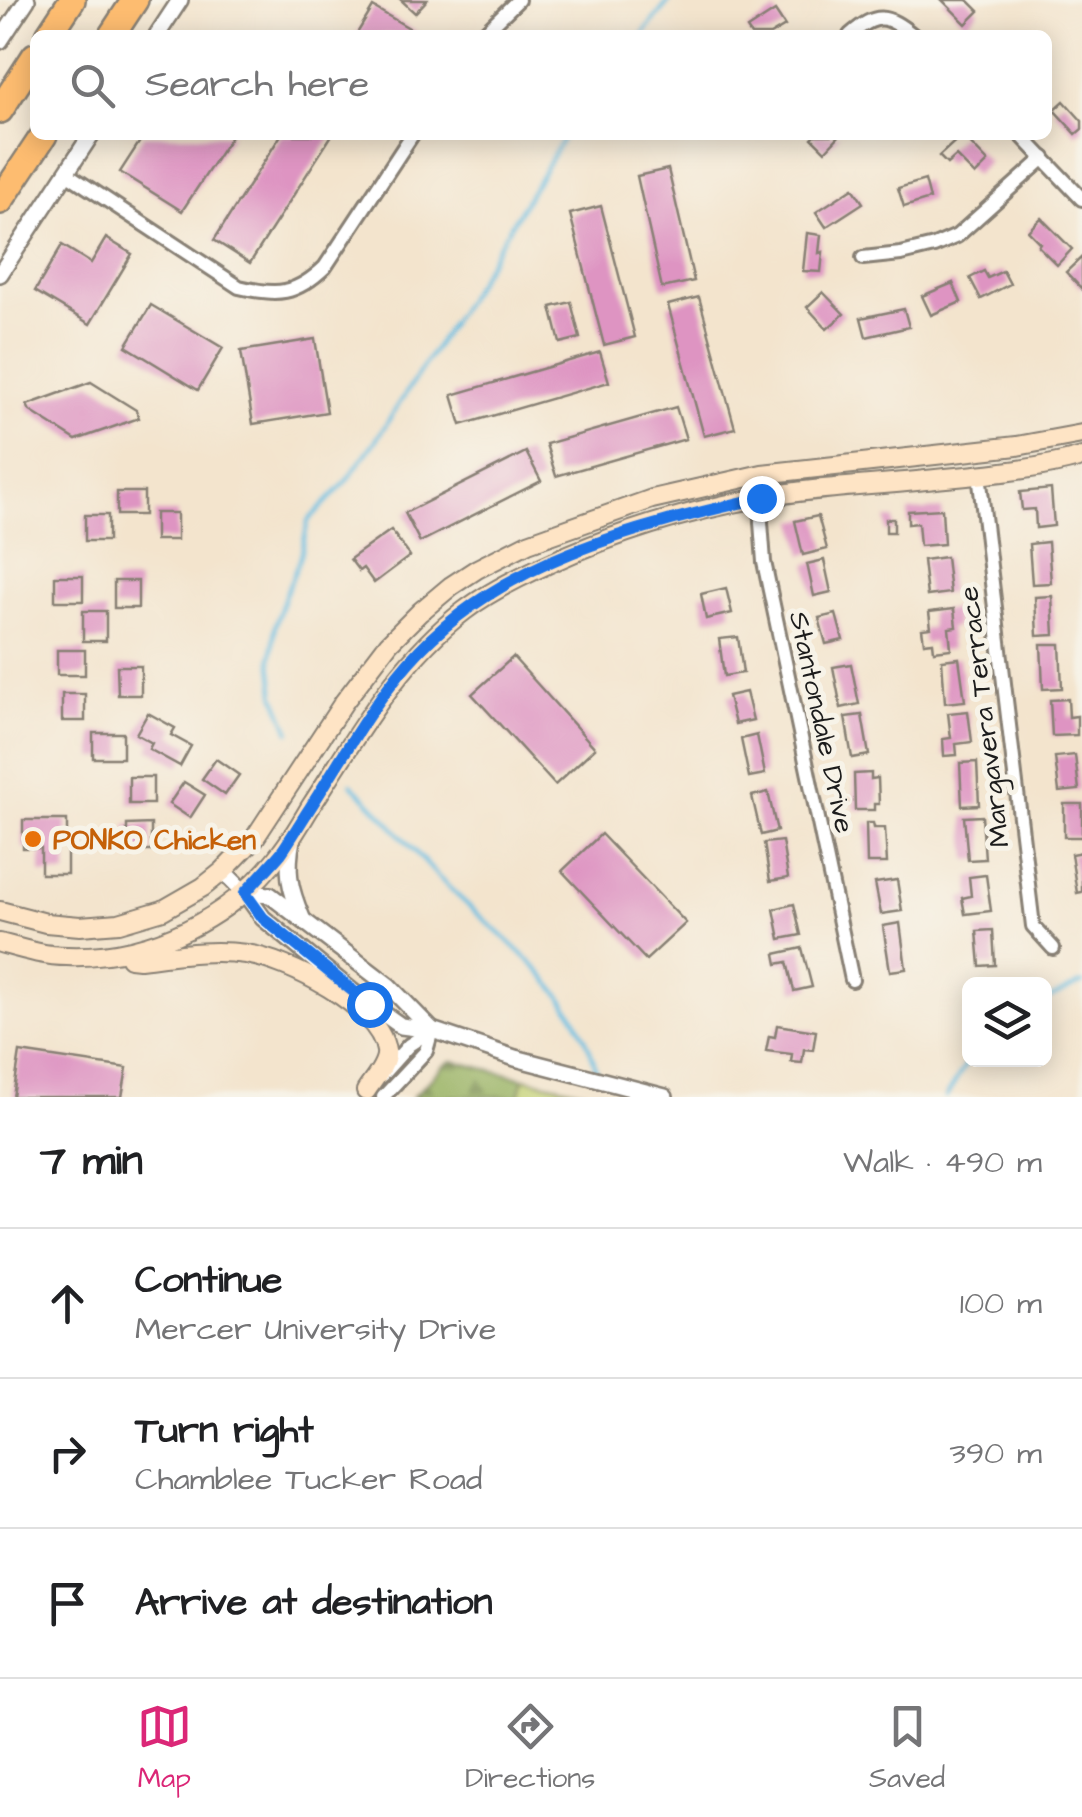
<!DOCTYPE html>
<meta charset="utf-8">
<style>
body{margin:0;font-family:"Architects Daughter",sans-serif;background:#f6f6f6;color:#202124}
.controls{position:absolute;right:30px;bottom:30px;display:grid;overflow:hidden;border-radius:15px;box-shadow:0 5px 25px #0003}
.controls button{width:90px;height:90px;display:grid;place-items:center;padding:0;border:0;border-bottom:2px solid #e0e0e0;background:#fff;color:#202124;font:50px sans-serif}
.stop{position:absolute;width:30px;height:30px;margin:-22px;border:8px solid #1a73e8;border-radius:50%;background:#fff}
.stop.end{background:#1a73e8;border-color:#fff;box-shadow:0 2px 10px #0008}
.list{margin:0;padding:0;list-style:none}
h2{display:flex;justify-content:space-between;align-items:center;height:130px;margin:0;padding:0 40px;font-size:42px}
h2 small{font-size:32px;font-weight:400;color:#757577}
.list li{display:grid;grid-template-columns:65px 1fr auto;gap:30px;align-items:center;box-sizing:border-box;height:150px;padding:0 40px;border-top:2px solid #e0e0e0}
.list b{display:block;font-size:38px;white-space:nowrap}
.list p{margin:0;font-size:32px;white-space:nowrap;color:#757577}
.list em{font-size:32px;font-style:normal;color:#757577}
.icon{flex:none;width:55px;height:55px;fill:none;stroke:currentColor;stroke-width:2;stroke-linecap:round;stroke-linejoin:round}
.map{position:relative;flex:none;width:1082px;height:1097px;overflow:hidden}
.search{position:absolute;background:#fff;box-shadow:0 5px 25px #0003;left:30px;right:30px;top:30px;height:110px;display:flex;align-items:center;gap:25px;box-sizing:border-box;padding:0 35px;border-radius:15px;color:#757577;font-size:38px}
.sheet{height:580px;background:#fff}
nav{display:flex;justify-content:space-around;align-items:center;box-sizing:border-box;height:140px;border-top:2px solid #e0e0e0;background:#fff;font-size:28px;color:#757577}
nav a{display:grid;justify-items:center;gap:5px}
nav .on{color:#db2777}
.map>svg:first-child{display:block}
.forest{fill:url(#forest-firs);stroke:#5b6840;stroke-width:2.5}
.wetland{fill:url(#wetland-marsh);stroke:#707648;stroke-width:2.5}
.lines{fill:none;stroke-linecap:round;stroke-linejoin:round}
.stream{stroke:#65bee2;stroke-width:4}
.building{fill:#de94c2}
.minor-casing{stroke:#888074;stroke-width:18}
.tertiary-casing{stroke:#888074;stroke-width:20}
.secondary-casing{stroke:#888074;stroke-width:22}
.motorway-casing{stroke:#888074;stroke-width:30}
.minor{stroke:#fff;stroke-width:12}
.tertiary{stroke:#fff;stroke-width:15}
.secondary{stroke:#fee4c5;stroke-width:18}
.motorway{stroke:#fdbc6f;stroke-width:25}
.route{stroke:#1a73e8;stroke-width:12}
.food-dot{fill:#e8710a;stroke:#f7f3e8;stroke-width:4}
.labels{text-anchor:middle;stroke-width:10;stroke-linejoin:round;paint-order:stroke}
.street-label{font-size:28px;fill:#1c1c1c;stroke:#f7f3e8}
.food-label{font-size:28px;font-weight:bold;fill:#c56008;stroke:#f7f3e8;text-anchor:start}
</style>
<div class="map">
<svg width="1082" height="1097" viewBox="0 0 1082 1097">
<defs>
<pattern id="forest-firs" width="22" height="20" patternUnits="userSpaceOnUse" patternTransform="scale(2.5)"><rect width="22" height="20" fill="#9ab365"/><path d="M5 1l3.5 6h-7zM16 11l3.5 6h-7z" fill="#7d9152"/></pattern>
<pattern id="wetland-marsh" width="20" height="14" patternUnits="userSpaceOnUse" patternTransform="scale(2.5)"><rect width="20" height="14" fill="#c3d173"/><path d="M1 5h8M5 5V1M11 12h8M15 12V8" fill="none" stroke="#a7b363"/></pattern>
</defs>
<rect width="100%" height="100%" fill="#f7f3e8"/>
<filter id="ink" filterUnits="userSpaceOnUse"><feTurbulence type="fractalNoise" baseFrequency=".01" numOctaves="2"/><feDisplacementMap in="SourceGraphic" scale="20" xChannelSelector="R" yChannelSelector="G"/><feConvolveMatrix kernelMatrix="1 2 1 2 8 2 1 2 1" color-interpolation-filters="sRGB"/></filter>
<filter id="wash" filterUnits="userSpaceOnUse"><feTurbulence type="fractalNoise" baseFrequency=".0048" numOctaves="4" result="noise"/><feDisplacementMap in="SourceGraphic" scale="40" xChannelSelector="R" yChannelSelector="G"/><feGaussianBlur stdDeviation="2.25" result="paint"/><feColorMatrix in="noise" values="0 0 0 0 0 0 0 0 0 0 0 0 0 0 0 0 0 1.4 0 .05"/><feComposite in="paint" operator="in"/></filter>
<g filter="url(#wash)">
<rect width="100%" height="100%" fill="#f3e4cd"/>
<polygon class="forest" points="452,1061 524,1078 519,1097 413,1097 443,1066"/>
<polygon class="wetland" points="524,1078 608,1097 519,1097"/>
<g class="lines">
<g class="stream">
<polyline points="642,35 670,0"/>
<polyline points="290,732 275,695 271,659 275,626 285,595 301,556 308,521 344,484 376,440 472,290 565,135"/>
<path d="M 351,784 C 383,813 410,847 440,879 C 502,941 576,983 597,1073"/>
<polyline points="1044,1001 1082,983"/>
<polyline points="600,1091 600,1097"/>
<polyline points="946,1097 970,1058"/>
</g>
</g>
<g id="blocks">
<g class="building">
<polygon points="401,0 427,0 415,13"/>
<polygon points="942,0 968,0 979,11 966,24"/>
<polygon points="373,7 421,35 356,35"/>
<polygon points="775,11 785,26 770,35 751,35 747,29"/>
<polygon points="1064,101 1082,121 1082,129 1076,134 1054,110"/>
<polygon points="144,135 232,135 182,211 120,172"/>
<polygon points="281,135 332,135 250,263 214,240"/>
<polygon points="815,135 840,135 825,151 812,138"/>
<polygon points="962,135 988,162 975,175 956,156 947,164 939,156"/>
<polygon points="668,169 694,281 662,288 637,176"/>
<polygon points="925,180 930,199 904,207 898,188"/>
<polygon points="853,188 863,203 826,227 816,212"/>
<polygon points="601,206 635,337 604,345 570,214"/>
<polygon points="1041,218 1072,249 1057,265 1038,246 1040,243 1028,231"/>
<polygon points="807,233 821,235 819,253 823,252 821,272 803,271"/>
<polygon points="106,238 132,254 90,324 35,291 62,245 91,263"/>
<polygon points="1082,257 1082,289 1066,272"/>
<polygon points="984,271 988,278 1003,271 1010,284 981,299 970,278"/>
<polygon points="953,283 961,302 931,315 922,296"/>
<polygon points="823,292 844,314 827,329 807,307"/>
<polygon points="699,297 735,428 704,436 668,305"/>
<polygon points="571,302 580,338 560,343 551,307"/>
<polygon points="151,305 223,348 198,390 126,346"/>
<polygon points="904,309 909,327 866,337 861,318"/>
<polygon points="315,339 327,412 253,424 241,351"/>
<polygon points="600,352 609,382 461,425 452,395"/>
<polygon points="91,382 136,410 139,418 76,440 30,411 27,405"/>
<polygon points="676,407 686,439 556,476 546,444"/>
<polygon points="526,452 541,481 420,542 405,513"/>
<polygon points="1051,489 1054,526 1036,528 1035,509 1022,510 1020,492"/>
<rect x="117" y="492" width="27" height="23"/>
<polygon points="942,509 944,544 920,546 918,523 908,524 908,511"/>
<rect x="155" y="513" width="22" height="27"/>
<rect x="85" y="515" width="23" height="26"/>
<polygon points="818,516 827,549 803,555 795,521"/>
<rect x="886" y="519" width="8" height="13"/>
<polygon points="391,530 410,556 374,583 363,568 359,571 350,559"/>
<polygon points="1048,542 1051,583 1032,584 1029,544"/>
<polygon points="946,557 950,593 927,596 923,560"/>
<polygon points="824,560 831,592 814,596 807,564"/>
<rect x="55" y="576" width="28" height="25"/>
<rect x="114" y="581" width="24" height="27"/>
<polygon points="726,588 732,613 706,619 701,594"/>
<polygon points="1052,596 1054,635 1037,636 1035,597"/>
<polygon points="954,609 956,627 949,628 951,649 934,651 933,642 924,643 922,629 931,628 929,612"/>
<rect x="83" y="611" width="23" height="30"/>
<polygon points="836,614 843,640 826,644 819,618"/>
<polygon points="738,637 743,673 724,676 719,639"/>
<polygon points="1041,644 1060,644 1062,688 1043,689"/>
<rect x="57" y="650" width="28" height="25"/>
<polygon points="513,657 595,748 555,785 472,694"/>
<polygon points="959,658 965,701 945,703 942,660"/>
<polygon points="851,664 859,704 841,708 833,667"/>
<polygon points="117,666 141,666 141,695 118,695"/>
<polygon points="746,692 753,720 735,724 728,696"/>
<rect x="62" y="694" width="23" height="27"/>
<polygon points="1068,699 1069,717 1077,716 1077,735 1052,736 1050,700"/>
<polygon points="968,711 972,742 956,744 957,755 944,756 943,739 951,738 948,713"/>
<polygon points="148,713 175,728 171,735 191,746 180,766 149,749 152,743 136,734"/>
<polygon points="862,715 869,755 852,758 845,717"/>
<rect x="93" y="733" width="30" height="25"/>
<polygon points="757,735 765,774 749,777 741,739"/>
<polygon points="1075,755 1079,790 1059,792 1055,757"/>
<polygon points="216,759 239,775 225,795 202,779"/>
<polygon points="977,762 979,805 962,806 960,763"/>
<polygon points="871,773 871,779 878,778 879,804 874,804 874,810 855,810 854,774"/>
<rect x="129" y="777" width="24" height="27"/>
<polygon points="184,782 205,795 190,818 169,804"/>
<polygon points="768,792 777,831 761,835 752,796"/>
<rect x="1064" y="804" width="18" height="33"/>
<polygon points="982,816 985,859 968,860 964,817"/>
<polygon points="23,820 67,820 67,874 41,874 41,848 23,848"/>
<polygon points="866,823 873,823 874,828 885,828 887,863 867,863"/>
<polygon points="151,824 151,851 127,851 127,825"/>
<polygon points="601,834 686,923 646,960 562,871"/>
<polygon points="782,841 788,878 770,881 764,843"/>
<polygon points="1082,852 1082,892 1077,893 1071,854"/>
<polygon points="986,875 991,911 965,914 962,898 971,896 969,877"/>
<polygon points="897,880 902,911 881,914 875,883"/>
<polygon points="794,904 801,935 780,939 774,909"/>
<polygon points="900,923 906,969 890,971 883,926"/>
<polygon points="993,930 995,965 980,966 977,931"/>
<polygon points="802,948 812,987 794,991 787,962 777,964 775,954"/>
<polygon points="777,1025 816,1031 813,1050 804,1049 802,1063 791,1062 792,1054 766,1051 769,1036 775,1037"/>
<polygon points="20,1052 127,1068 122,1097 13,1097"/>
</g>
</g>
</g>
<g filter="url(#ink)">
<use href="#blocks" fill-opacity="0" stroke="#888074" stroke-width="2.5"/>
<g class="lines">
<g class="minor-casing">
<g id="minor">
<polyline points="482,35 518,0"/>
<path d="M 850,35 C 877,12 886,14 913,35"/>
<polyline points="1021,135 1082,199"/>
<path d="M 66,173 L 239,287 C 277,296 296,295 325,267 L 412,135"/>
<polyline points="863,258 901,254 934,246 957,236 1044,158"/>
<polyline points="762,474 761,522 764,562 852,980"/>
<polyline points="979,474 1033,926 1053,948"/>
<polyline points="382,1075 409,1045 432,1030"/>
<polyline points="383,1097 426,1051 432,1030"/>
</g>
</g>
<g class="tertiary-casing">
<g id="tertiary">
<polyline points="157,35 180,0"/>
<polyline points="0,41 27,0"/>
<polyline points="0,274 91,135"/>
<path d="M 292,839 C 286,872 289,887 302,918"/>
<polyline points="223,871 245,893 263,918 353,992 401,1026 432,1030 515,1058 665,1097"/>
<polyline points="245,893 270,895 389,986 432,1030"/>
</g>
</g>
<g class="secondary-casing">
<g id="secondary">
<polyline points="0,911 46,923 80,926 119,923 163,910 203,887 223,871 254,839 344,702 389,643 420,612 451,586 477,569 528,543 652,499 762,474 1017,446 1082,434"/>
<path d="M 0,943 C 22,949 44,956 67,956 C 151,959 232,918 282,851 C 293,837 302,821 311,806 C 356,737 397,662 464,611 C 490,591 521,576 550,563 C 616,533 687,511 759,498 C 811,488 865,486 917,481 C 972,475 1029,472 1082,457"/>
<path d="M 130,958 L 139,959 C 175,955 210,949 246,954 C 287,960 380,1006 386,1051 C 388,1064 373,1080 366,1091"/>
</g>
</g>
<g class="motorway-casing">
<g id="motorway">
<polyline points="49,35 72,0"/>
<polyline points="112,35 135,0"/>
<polyline points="0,110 35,56"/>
<polyline points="0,201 44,135"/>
</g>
</g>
<use href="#minor" class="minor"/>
<use href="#tertiary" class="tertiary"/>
<use href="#secondary" class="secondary"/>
<use href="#motorway" class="motorway"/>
</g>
</g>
<g class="lines" filter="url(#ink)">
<path class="route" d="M 369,1004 L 263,918 L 245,893 C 257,879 269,867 281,853 C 291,839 300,823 310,808 C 341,760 370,707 408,663 C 496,561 635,527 761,498"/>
</g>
<circle class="food-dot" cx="33" cy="839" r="10"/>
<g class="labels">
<g class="street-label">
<text transform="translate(983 717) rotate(-97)" y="10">Margavera Terrace</text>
<text transform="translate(823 722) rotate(78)" y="10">Stantondale Drive</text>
</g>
<g class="food-label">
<text x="53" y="849">PONKO Chicken</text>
</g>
</g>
</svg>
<div class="controls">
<button><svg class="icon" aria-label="layers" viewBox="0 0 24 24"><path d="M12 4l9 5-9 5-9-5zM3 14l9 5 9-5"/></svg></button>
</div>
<div class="stop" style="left:369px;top:1004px"></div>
<div class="stop end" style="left:761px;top:498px"></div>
<div class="search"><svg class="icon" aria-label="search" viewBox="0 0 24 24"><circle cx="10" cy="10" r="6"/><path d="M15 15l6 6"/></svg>Search here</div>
</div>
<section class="sheet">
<h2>7 min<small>Walk · 490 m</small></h2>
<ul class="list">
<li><svg class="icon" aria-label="ahead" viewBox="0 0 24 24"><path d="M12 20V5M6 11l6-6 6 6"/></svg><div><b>Continue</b><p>Mercer University Drive</p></div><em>100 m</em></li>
<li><svg class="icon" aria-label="right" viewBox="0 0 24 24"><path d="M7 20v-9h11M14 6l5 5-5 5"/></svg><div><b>Turn right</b><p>Chamblee Tucker Road</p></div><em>390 m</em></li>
<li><svg class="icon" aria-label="arrive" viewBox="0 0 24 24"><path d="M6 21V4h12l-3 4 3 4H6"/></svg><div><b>Arrive at destination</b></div></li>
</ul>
</section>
<nav>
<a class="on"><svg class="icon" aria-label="map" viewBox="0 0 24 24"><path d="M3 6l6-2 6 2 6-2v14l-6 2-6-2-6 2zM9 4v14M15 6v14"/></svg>Map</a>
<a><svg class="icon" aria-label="directions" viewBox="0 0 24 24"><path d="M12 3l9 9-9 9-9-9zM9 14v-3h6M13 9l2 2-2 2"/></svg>Directions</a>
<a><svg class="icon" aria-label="saved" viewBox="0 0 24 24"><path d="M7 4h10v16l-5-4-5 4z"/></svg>Saved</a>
</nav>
